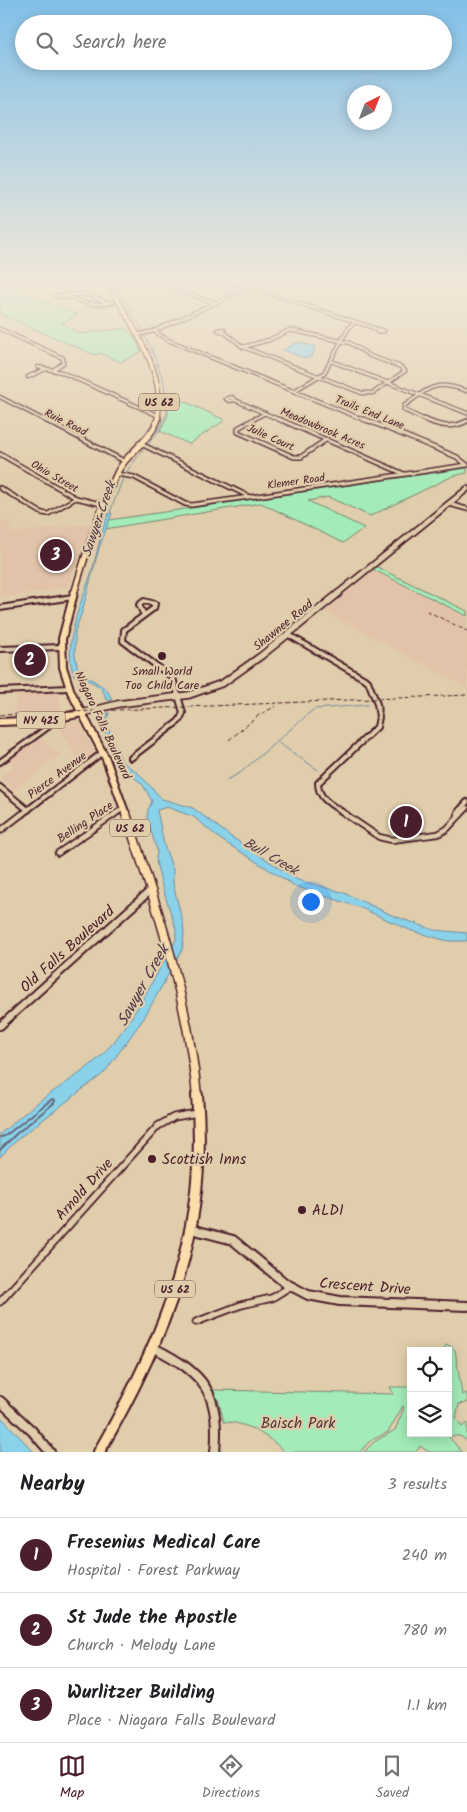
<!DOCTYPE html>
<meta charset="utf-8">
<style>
body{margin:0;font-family:Kalam,sans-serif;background:#f6f6f6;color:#202124}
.controls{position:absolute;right:15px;bottom:15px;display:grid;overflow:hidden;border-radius:0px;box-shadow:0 2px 12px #0003}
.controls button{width:45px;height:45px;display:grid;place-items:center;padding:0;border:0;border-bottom:1px solid #e0e0e0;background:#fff;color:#202124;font:25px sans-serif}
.compass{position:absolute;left:347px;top:85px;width:45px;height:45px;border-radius:50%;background:#fff;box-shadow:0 2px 12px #0003;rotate:42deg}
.you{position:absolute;left:310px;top:901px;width:18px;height:18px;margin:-12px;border:4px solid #fff;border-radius:50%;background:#1a73e8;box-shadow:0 0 0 8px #1a73e833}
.badge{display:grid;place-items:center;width:32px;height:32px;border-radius:50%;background:#4a1f2b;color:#fff;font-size:16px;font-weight:700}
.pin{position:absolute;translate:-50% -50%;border:2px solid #fff;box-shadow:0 1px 5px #0006}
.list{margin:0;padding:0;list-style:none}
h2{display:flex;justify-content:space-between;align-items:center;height:65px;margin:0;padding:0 20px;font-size:21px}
h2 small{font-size:16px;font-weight:400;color:#757577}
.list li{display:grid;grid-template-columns:32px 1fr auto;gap:15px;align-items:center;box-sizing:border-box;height:75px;padding:0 20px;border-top:1px solid #e0e0e0}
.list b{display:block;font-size:19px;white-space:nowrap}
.list p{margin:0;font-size:16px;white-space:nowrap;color:#757577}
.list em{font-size:16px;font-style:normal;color:#757577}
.icon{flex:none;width:28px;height:28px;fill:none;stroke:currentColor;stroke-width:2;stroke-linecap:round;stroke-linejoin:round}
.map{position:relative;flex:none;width:467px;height:1452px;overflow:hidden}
.search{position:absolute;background:#fff;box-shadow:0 2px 12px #0003;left:15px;right:15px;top:15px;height:55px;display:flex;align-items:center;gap:12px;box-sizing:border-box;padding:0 18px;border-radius:28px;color:#757577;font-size:19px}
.sheet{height:290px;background:#fff}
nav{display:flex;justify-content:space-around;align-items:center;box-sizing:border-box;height:70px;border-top:1px solid #e0e0e0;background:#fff;font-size:14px;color:#757577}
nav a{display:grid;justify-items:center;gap:2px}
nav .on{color:#4a1f2b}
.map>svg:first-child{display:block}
.built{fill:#e2c3a9}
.green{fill:#a3ebb8;stroke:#768572}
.water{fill:#89d2ea;stroke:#708a9e}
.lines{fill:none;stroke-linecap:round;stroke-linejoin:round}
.shore{stroke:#636777;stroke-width:2}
.stream{stroke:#708a9e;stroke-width:1}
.minor-far4-casing{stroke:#4a1f2b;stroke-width:5}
.minor-far3-casing{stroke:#4a1f2b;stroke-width:6}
.minor-far2-casing{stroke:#4a1f2b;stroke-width:8}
.minor-far1-casing{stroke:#4a1f2b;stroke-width:8}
.minor-casing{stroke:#4a1f2b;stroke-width:9}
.tertiary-far1-casing{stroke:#4a1f2b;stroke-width:10}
.tertiary-casing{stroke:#4a1f2b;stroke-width:12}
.secondary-far1-casing{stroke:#4a1f2b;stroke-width:8}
.secondary-casing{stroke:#4a1f2b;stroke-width:9}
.primary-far4-casing{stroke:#4a1f2b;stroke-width:6}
.primary-far3-casing{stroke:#4a1f2b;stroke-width:8}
.primary-far2-casing{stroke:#4a1f2b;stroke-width:10}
.primary-far1-casing{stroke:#4a1f2b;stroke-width:11}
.primary-casing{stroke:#4a1f2b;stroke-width:14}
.minor-far4{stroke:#e0cdab;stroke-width:2.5}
.minor-far3{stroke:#e0cdab;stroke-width:3}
.minor-far2{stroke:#e0cdab;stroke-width:4}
.minor-far1{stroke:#e0cdab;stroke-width:4.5}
.minor{stroke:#e0cdab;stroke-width:5.5}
.tertiary-far1{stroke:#e0cdab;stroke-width:6}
.tertiary{stroke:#e0cdab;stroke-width:8}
.secondary-far1{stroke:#e0cdab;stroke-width:4.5}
.secondary{stroke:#e0cdab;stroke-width:5.5}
.primary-far4{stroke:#faddab;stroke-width:4}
.primary-far3{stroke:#faddab;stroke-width:5}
.primary-far2{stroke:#faddab;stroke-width:6}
.primary-far1{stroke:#faddab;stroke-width:8}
.primary{stroke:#faddab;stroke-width:10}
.rail{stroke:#4a1f2b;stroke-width:1;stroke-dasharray:4.5 2.5;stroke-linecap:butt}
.poi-dot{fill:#4a1f2b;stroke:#e0cdab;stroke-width:2}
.labels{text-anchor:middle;stroke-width:4.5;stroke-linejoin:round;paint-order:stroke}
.shield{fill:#e0cdab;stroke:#775351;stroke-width:1}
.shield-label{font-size:11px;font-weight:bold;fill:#4a1f2b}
.far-street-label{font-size:11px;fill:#4a1f2b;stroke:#e0cdab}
.street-label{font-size:12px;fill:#4a1f2b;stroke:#e0cdab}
.poi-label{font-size:12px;fill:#4a1f2b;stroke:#e0cdab}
.water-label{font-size:14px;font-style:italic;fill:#533a48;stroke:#e0cdab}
.near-street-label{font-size:15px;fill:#4a1f2b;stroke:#e0cdab}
.near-poi-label{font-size:15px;fill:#4a1f2b;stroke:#e0cdab;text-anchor:start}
.near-park-label{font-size:15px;fill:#533339;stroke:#e0cdab}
.near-water-label{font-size:16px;font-style:italic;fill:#533a48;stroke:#e0cdab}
</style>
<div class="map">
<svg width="467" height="1452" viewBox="0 0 467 1452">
<rect width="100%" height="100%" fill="#e0cdab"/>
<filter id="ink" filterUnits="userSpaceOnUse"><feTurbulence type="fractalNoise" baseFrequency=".02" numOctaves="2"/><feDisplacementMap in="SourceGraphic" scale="10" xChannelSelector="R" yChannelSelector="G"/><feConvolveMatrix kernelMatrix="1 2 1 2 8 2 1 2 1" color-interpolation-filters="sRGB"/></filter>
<g filter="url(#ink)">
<g class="built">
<polygon points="8,521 12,533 92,524 68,587 0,598 0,523"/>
<polygon points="374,570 467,616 467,688 323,610"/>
<polygon points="60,692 59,711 14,713 17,693"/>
<polygon points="79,722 95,753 80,765 58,724"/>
<polygon points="39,738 61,754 14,790 0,777 15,766 8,760"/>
</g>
<g class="green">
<polygon points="0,283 78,315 62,323 80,334 125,328 134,337 141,352 120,362 100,353 95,355 0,314"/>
<polygon points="168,394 225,420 189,444 160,431 168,415"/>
<polygon points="467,468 467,473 453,476 370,516 328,497 308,501 364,528 343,543 261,503 105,529 109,520"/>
<polygon points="375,566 467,611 467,616 374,570"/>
<path d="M 447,1344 L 455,1350 L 462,1395 L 467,1393 L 467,1403 L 459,1404 L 456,1418 L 462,1427 L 467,1423 L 467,1441 L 460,1436 L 448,1436 L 462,1452 L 429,1452 L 420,1446 L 416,1452 L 364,1452 L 374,1442 L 395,1430 L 404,1408 L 403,1406 L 388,1432 L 370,1441 L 360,1452 L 285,1452 C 268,1436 247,1422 224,1422 L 218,1399 L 213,1390 L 394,1394 L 390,1387 L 411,1387 L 411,1433 L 448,1433 L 448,1351 L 442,1351 Z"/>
</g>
<g class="water">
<polygon points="298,342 315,347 312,357 304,358 283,350"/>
<path d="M 109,513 L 112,513 L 99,548 L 82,612 L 75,631 L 75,655 L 78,670 L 106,689 L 112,699 L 110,701 L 105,698 C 106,686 84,678 74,675 C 63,648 79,606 89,580 C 97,558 99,535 109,513 Z"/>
<path d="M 107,713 L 109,713 L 106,723 L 122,762 L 138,773 L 162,799 L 193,808 L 230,836 L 298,880 L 342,892 L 394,916 L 434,930 L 467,933 L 467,941 L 448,941 L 412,931 L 361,908 L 295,886 L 220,839 L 194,817 L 167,807 L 157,810 L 164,845 L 173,870 L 173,884 L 183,923 L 184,935 L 182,950 L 144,1018 L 104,1073 L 19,1138 L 0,1157 L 0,1134 C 14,1123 27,1110 41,1100 C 62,1085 83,1073 102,1055 C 134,1023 153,978 176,940 L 176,929 L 161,883 L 156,861 L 157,850 L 147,818 L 148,810 L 152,801 L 143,785 L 119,764 L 108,742 L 103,725 Z"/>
<polygon points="0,1416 34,1452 0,1452"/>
</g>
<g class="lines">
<polyline class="shore" points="0,1137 5,1136 52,1099 55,1100 54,1103 16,1134 0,1150"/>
<g class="stream">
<polyline points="115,283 116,286"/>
<polyline points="117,287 119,291"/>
<polyline points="120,292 136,320"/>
<polyline points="137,321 141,327"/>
<polyline points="141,328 144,333"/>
<polyline points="145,335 149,345"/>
<polyline points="150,346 156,360"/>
<polyline points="156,362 164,381"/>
<polyline points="164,383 167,412"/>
<polyline points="147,445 158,432 167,413"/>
<polyline points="125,474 144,448"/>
<polyline points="110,512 124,476"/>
<polyline points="277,742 318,770"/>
<polyline points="225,781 240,773 314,709 367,705"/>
</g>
<g class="minor-far4-casing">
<g id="minor-far4">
<polyline points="157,283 215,303"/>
<polyline points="216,283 243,290"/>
<polyline points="250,287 377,329"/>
<polyline points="64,295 87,294 108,303"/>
<path d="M 56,296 C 66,295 70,298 79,301 C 90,305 103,305 114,302"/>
<polyline points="0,329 63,358 63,363 53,370"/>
<polygon points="224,329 224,332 218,330"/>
<polygon points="377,329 384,331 377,332"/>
<polygon points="290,330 350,343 370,356 401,367 405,371 373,393 362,393 243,347 269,340"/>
<polyline points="154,331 168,340 367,421"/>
<polyline points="224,332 243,347"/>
<polyline points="138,335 154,331 259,283"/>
<polyline points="331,361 467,413"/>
<polyline points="38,367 61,372 159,416"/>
<polyline points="28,377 46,369"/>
<polyline points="294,391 324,373 349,327 356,322"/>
<polyline points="0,397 46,421"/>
<polygon points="232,397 235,400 229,401 226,399"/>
<polyline points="235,400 282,421"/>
<polyline points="251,421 265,413"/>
<path d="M 427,421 L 404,410 L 404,406 C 431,387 433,380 467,391"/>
</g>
</g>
<g class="minor-far3-casing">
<g id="minor-far3">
<polyline points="43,419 124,461"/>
<polyline points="254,419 238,428 238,432 294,457 301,457 327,439"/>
<polyline points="279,419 404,474"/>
<polyline points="364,419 457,457 467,465"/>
<path d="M 424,419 C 439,426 452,429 467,421"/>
<polyline points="139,443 250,497 467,465"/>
<polyline points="0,454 76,498 105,505"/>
<polyline points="117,474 134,477 185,504 192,505 249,497"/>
<polyline points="0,488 42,513 48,514 76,498"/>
<polyline points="449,504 467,509"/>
</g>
</g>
<g class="minor-far2-casing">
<g id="minor-far2">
<polyline points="0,608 73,597"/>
<path d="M 287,634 L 368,681 L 377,704 L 379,717 L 377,727 L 318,783 C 318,800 334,806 347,815"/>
<polyline points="0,649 61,647"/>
<polyline points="0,691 69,688"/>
<polyline points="131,758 179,721 183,713 173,678 123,641 124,630 154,608 155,604 144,601 139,605 144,615"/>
<polyline points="0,762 48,727 49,720"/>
<polyline points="0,787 28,810"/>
<polyline points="21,815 103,752"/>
<polyline points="113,815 124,808"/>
<polyline points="458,815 458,812 467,802"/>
<polyline points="460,815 467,808"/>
</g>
</g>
<g class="minor-far1-casing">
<g id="minor-far1">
<polyline points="345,814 379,837 392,840 438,834 447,829 461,814"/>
<polyline points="458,814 458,816"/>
<polyline points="0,831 22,814"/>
<polyline points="58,853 115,814"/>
</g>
</g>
<g class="minor-casing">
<g id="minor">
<polyline points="0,1302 158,1126 174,1117 197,1113"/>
<polyline points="196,1322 241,1305 272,1298 291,1286"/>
</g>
</g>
<g class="tertiary-far1-casing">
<polyline id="tertiary-far1" points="0,1026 151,890"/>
</g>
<g class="tertiary-casing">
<g id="tertiary">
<polyline points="191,1229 233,1240 285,1283 308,1295 340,1301 467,1306"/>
<path d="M 154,1348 C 204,1373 221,1394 215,1452"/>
<polyline points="0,1401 32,1431 50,1452"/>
</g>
</g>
<g class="secondary-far1-casing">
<polyline id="secondary-far1" points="337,594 467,489"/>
</g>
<g class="secondary-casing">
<polyline id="secondary" points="82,713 118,704 189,695 223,683 261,656 339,593"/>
</g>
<g class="primary-far4-casing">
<path id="primary-far4" d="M 108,283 C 130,324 168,372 157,421"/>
</g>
<g class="primary-far3-casing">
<path id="primary-far3" d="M 74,594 C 86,553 99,510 118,471 C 128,452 151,440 158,419"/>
</g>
<g class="primary-far2-casing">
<g id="primary-far2">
<polyline points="74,593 62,639 63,667 71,692 106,759 126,815"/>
<polyline points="0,722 49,720 82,713"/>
</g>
</g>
<g class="primary-far1-casing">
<path id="primary-far1" d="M 126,814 C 157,906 188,999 197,1096"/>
</g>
<g class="primary-casing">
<path id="primary" d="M 99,1452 C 165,1337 209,1231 197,1095"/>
</g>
<use href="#minor-far4" class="minor-far4"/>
<use href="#minor-far3" class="minor-far3"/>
<use href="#minor-far2" class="minor-far2"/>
<use href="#minor-far1" class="minor-far1"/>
<use href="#minor" class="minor"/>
<use href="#tertiary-far1" class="tertiary-far1"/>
<use href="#tertiary" class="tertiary"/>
<use href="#secondary-far1" class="secondary-far1"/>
<use href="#secondary" class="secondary"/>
<use href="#primary-far4" class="primary-far4"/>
<use href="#primary-far3" class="primary-far3"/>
<use href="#primary-far2" class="primary-far2"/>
<use href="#primary-far1" class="primary-far1"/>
<use href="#primary" class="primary"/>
<g class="rail">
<polyline points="427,611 467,631"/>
<polyline points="0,715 467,695"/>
<polyline points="229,740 259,715 276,706"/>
</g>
</g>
</g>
<linearGradient id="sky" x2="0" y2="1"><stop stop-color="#82c0e9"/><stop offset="0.58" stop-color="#f1e8d9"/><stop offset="1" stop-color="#f1e8d9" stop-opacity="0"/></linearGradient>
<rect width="467" height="486" fill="url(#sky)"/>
<g class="poi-dot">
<circle cx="162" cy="656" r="5"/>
<circle cx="152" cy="1159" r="5"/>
<circle cx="302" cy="1210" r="5"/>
</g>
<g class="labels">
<g class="shield">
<rect x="139" y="393.5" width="40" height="17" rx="4"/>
<rect x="17" y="711.5" width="48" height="17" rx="4"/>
<rect x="110" y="819.5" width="40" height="17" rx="4"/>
<rect x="155" y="1280.5" width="40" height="17" rx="4"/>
</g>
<g class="shield-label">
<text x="159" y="406">US 62</text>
<text x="41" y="724">NY 425</text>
<text x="130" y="832">US 62</text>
<text x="175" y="1293">US 62</text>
</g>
<g class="far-street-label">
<text transform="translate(370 412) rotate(22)" y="4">Trails End Lane</text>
<text transform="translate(66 422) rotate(27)" y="4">Ruie Road</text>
<text transform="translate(323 428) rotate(23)" y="4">Meadowbrook Acres</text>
<text transform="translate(271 437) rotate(24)" y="4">Julie Court</text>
<text transform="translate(55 476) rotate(30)" y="4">Ohio Street</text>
<text transform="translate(296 481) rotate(-8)" y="4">Klemer Road</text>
</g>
<g class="street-label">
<text transform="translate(283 625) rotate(-39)" y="4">Shawnee Road</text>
<text transform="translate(103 725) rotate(65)" y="4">Niagara Falls Boulevard</text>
<text transform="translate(57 775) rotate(-37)" y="4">Pierce Avenue</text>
<text transform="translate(85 822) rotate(-34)" y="4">Belling Place</text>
</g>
<g class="poi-label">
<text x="162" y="675">Small World<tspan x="162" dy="14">Too Child Care</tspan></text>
</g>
<g class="water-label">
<text transform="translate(98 519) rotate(-71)" y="5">Sawyer Creek</text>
<text transform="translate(271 856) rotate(30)" y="5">Bull Creek</text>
</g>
<g class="near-street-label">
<text transform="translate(67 949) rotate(-42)" y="5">Old Falls Boulevard</text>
<text transform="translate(84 1189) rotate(-48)" y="5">Arnold Drive</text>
<text transform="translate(365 1286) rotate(4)" y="5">Crescent Drive</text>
</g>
<g class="near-poi-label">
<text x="162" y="1164">Scottish Inns</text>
<text x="312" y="1215">ALDI</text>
</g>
<g class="near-park-label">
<text x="298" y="1428">Baisch Park</text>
</g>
<g class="near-water-label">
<text transform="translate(142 985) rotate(-61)" y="6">Sawyer Creek</text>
</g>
</g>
</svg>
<div class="controls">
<button><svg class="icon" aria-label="locate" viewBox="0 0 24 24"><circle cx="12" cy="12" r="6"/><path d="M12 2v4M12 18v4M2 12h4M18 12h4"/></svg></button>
<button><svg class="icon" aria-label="layers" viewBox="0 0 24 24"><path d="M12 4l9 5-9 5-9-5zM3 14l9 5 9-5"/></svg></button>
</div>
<svg class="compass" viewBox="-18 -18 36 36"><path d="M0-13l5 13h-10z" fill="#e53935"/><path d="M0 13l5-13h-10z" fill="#757577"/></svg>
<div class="you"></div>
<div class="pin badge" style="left:406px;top:822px">1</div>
<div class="pin badge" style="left:30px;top:660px">2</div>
<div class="pin badge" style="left:56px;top:555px">3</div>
<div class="search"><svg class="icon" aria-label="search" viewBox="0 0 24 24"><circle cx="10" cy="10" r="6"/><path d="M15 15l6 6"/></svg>Search here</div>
</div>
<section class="sheet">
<h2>Nearby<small>3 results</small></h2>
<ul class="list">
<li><span class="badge">1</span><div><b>Fresenius Medical Care</b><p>Hospital · Forest Parkway</p></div><em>240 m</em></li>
<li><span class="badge">2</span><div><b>St Jude the Apostle</b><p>Church · Melody Lane</p></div><em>780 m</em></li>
<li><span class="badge">3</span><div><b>Wurlitzer Building</b><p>Place · Niagara Falls Boulevard</p></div><em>1.1 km</em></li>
</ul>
</section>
<nav>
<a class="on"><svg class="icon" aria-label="map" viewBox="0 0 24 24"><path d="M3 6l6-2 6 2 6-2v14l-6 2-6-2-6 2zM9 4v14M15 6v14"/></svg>Map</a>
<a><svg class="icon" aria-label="directions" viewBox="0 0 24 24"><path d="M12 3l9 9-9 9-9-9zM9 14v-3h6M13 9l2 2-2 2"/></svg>Directions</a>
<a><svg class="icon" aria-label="saved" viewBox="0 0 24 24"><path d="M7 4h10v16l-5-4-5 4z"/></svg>Saved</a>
</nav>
